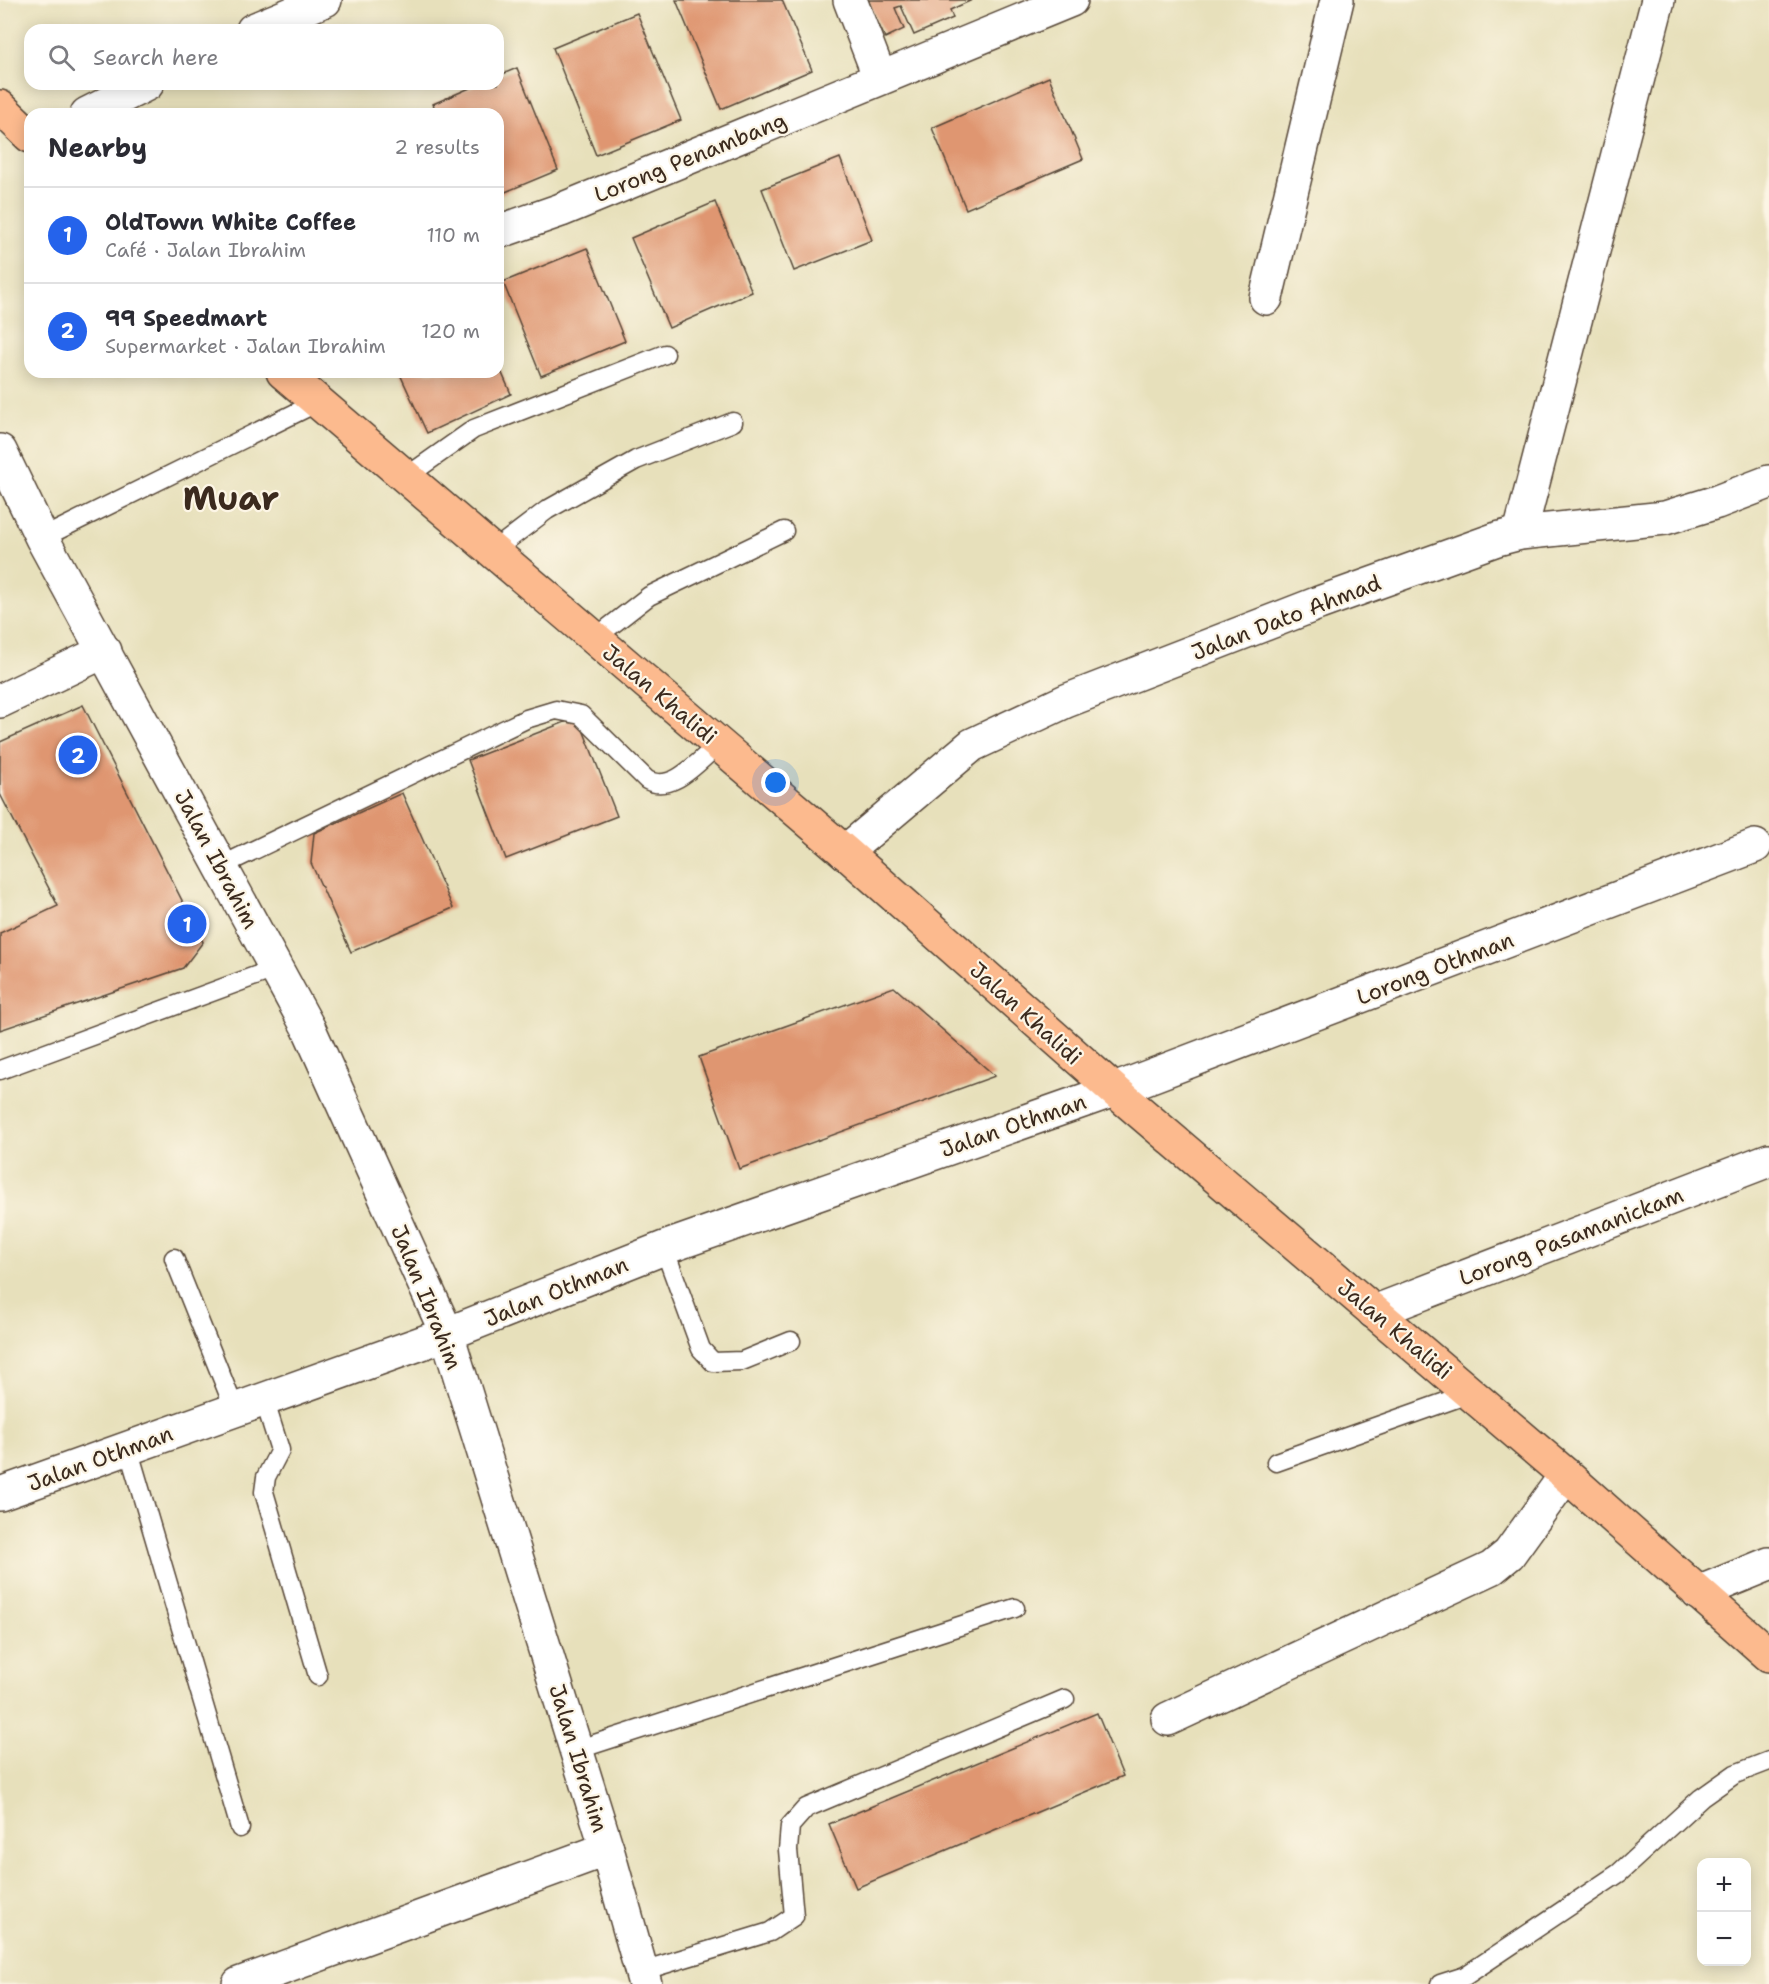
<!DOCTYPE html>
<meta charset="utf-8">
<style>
body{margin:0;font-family:"Shantell Sans",sans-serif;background:#f7f7f7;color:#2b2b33}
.controls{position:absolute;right:18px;bottom:18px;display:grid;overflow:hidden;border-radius:12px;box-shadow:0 3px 15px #0003}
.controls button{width:54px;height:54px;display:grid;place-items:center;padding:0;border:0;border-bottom:2px solid #e1e1e2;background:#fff;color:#2b2b33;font:30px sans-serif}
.you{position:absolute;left:776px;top:783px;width:21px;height:21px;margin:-15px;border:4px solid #fff;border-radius:50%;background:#1a73e8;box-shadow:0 0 0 9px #1a73e833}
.badge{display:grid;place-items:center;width:39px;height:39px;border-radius:50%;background:#2563eb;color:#fff;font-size:20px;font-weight:700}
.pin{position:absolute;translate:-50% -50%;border:3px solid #fff;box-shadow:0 2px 6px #0006}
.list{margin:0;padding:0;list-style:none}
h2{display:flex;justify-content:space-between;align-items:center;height:78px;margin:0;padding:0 24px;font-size:26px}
h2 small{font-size:20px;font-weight:400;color:#7c7c81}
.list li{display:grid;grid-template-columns:39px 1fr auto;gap:18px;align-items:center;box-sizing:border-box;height:96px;padding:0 24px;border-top:2px solid #e1e1e2}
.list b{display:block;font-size:22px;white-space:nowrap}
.list p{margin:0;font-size:20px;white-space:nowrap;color:#7c7c81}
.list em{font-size:20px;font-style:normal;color:#7c7c81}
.icon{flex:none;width:33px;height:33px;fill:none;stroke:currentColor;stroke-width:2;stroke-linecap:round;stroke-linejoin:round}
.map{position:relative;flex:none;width:1769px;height:1984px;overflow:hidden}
.search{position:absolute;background:#fff;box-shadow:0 3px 15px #0003;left:24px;top:24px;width:480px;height:66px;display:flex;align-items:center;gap:15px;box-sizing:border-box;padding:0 21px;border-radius:18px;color:#7c7c81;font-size:22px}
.panel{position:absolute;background:#fff;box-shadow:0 3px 15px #0003;left:24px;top:108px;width:480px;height:270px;border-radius:18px}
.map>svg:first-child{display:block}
.building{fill:#df9671}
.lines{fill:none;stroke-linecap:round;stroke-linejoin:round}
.service-casing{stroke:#554536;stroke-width:21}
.minor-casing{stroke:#554536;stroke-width:36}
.primary-casing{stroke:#554536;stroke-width:36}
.service{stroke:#fff;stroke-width:18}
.minor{stroke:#fff;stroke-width:33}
.primary{stroke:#fcba8e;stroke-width:33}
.labels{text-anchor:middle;stroke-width:4.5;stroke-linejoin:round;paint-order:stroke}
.street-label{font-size:22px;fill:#3b2a1e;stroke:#fcf5e5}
.town-label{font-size:34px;font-weight:bold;fill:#3b2a1e;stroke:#fcf5e5}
</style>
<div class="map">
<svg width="1769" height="1984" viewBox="0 0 1769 1984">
<rect width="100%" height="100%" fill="#fcf5e5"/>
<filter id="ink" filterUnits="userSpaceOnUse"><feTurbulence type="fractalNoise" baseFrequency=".0167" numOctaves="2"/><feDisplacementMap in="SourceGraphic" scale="12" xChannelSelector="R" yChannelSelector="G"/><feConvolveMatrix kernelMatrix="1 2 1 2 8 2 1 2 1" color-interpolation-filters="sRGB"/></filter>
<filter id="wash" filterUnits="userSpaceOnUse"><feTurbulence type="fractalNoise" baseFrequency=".008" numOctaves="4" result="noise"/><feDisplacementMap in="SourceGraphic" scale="24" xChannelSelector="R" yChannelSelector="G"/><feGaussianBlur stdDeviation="1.35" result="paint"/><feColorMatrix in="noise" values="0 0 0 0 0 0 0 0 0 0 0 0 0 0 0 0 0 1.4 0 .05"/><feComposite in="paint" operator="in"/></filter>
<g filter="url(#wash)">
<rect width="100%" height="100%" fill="#e7e0bb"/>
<g id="blocks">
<g class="building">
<polygon points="676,0 782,0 812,70 721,109"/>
<polygon points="868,0 972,0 950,10 953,18 914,35 901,6 895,8 904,29 885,38"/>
<polygon points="637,13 681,120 596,155 553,48"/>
<polygon points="517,68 558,170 498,195 498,114 437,114 433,104 479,84 498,84 498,76"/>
<polygon points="1049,77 1083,159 966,209 932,128"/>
<polygon points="840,158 872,240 794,271 762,189"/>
<polygon points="715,202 752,292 669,328 631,238"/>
<polygon points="587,248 625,341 541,376 503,282"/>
<polygon points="498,364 511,394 427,433 399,372 498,372"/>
<polygon points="83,705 203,942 183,968 0,1030 0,933 58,906 0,794 0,742"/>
<polygon points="578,717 617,816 506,859 468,760"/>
<polygon points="402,793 453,908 351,952 311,863 314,833"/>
<polygon points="894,987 995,1076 739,1169 699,1057"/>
<polygon points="1097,1713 1123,1776 856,1888 829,1824"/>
</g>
</g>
</g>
<g filter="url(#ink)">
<use href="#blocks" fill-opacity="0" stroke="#554536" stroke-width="1.5"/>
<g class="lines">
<g class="service-casing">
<g id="service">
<polyline points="406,477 474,429 665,354"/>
<polyline points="42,538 318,402"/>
<polyline points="493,551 547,510 636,460 733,422"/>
<polyline points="595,638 649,596 784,531"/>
<path d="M 221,866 L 526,719 L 556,710 L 581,715 L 647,780 C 673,794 699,760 719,744"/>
<polyline points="0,1070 277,968"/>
<polyline points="664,1248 701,1349 713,1362 742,1361 791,1341"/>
<polyline points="174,1258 235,1410"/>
<polyline points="264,1399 280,1450 266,1477 264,1492 318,1676"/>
<polyline points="128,1448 240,1828"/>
<polyline points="1276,1462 1471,1393"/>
<polyline points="576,1750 1015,1608"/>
<polyline points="642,1971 770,1932 794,1916 788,1850 790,1826 806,1808 1065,1699"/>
<polyline points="1440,1984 1465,1976 1619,1873 1701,1798 1735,1774 1769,1761"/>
</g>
</g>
<g class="minor-casing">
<g id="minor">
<polyline points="850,0 880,78"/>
<polyline points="253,30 325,0"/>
<polyline points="87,114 147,84"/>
<polyline points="498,232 561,210 1071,0"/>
<polyline points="1266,298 1337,0"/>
<polyline points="0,451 42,538 309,1029 447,1334 607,1849 645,1984"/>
<polyline points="1520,533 1658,0"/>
<polyline points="0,701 105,651"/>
<polyline points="845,852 972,745 1066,701 1319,603 1497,539 1520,533 1665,518 1717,502 1769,482"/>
<polyline points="1374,1312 1769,1160"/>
<polyline points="0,1494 447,1334 664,1248 1114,1090 1755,846"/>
<polyline points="1698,1593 1769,1564"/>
<polyline points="1168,1719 1492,1568 1509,1554 1566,1475"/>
<polyline points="239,1984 607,1849"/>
</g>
</g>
<g class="primary-casing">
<g id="primary">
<polyline points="0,107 30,136"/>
<polyline points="283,372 845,852 1114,1090 1566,1475 1769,1655"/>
</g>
</g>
<use href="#service" class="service"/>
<use href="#minor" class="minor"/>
<use href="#primary" class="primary"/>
</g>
</g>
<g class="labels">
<g class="street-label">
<text transform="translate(690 157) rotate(-22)" y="8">Lorong Penambang</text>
<text transform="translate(1286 617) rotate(-21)" y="8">Jalan Dato Ahmad</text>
<text transform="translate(660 694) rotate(40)" y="8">Jalan Khalidi</text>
<text transform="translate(217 859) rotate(62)" y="8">Jalan Ibrahim</text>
<text transform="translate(1435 968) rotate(-21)" y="8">Lorong Othman</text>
<text transform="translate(1026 1013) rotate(42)" y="8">Jalan Khalidi</text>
<text transform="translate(1013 1125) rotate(-19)" y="8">Jalan Othman</text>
<text transform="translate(1571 1236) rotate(-21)" y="8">Lorong Pasamanickam</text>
<text transform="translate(556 1291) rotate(-22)" y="8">Jalan Othman</text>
<text transform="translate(427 1297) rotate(68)" y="8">Jalan Ibrahim</text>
<text transform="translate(1395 1329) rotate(40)" y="8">Jalan Khalidi</text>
<text transform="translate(100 1458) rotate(-20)" y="8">Jalan Othman</text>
<text transform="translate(579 1758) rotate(73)" y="8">Jalan Ibrahim</text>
</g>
<g class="town-label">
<text x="231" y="510">Muar</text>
</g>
</g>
</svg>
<div class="controls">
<button>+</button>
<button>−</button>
</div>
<div class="you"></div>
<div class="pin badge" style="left:187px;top:924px">1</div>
<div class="pin badge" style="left:78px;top:755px">2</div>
<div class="search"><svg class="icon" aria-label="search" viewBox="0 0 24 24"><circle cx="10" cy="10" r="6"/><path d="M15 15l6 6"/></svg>Search here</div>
<section class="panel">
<h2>Nearby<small>2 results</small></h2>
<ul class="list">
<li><span class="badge">1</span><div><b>OldTown White Coffee</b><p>Café · Jalan Ibrahim</p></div><em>110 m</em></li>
<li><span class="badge">2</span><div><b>99 Speedmart</b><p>Supermarket · Jalan Ibrahim</p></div><em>120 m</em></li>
</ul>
</section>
</div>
